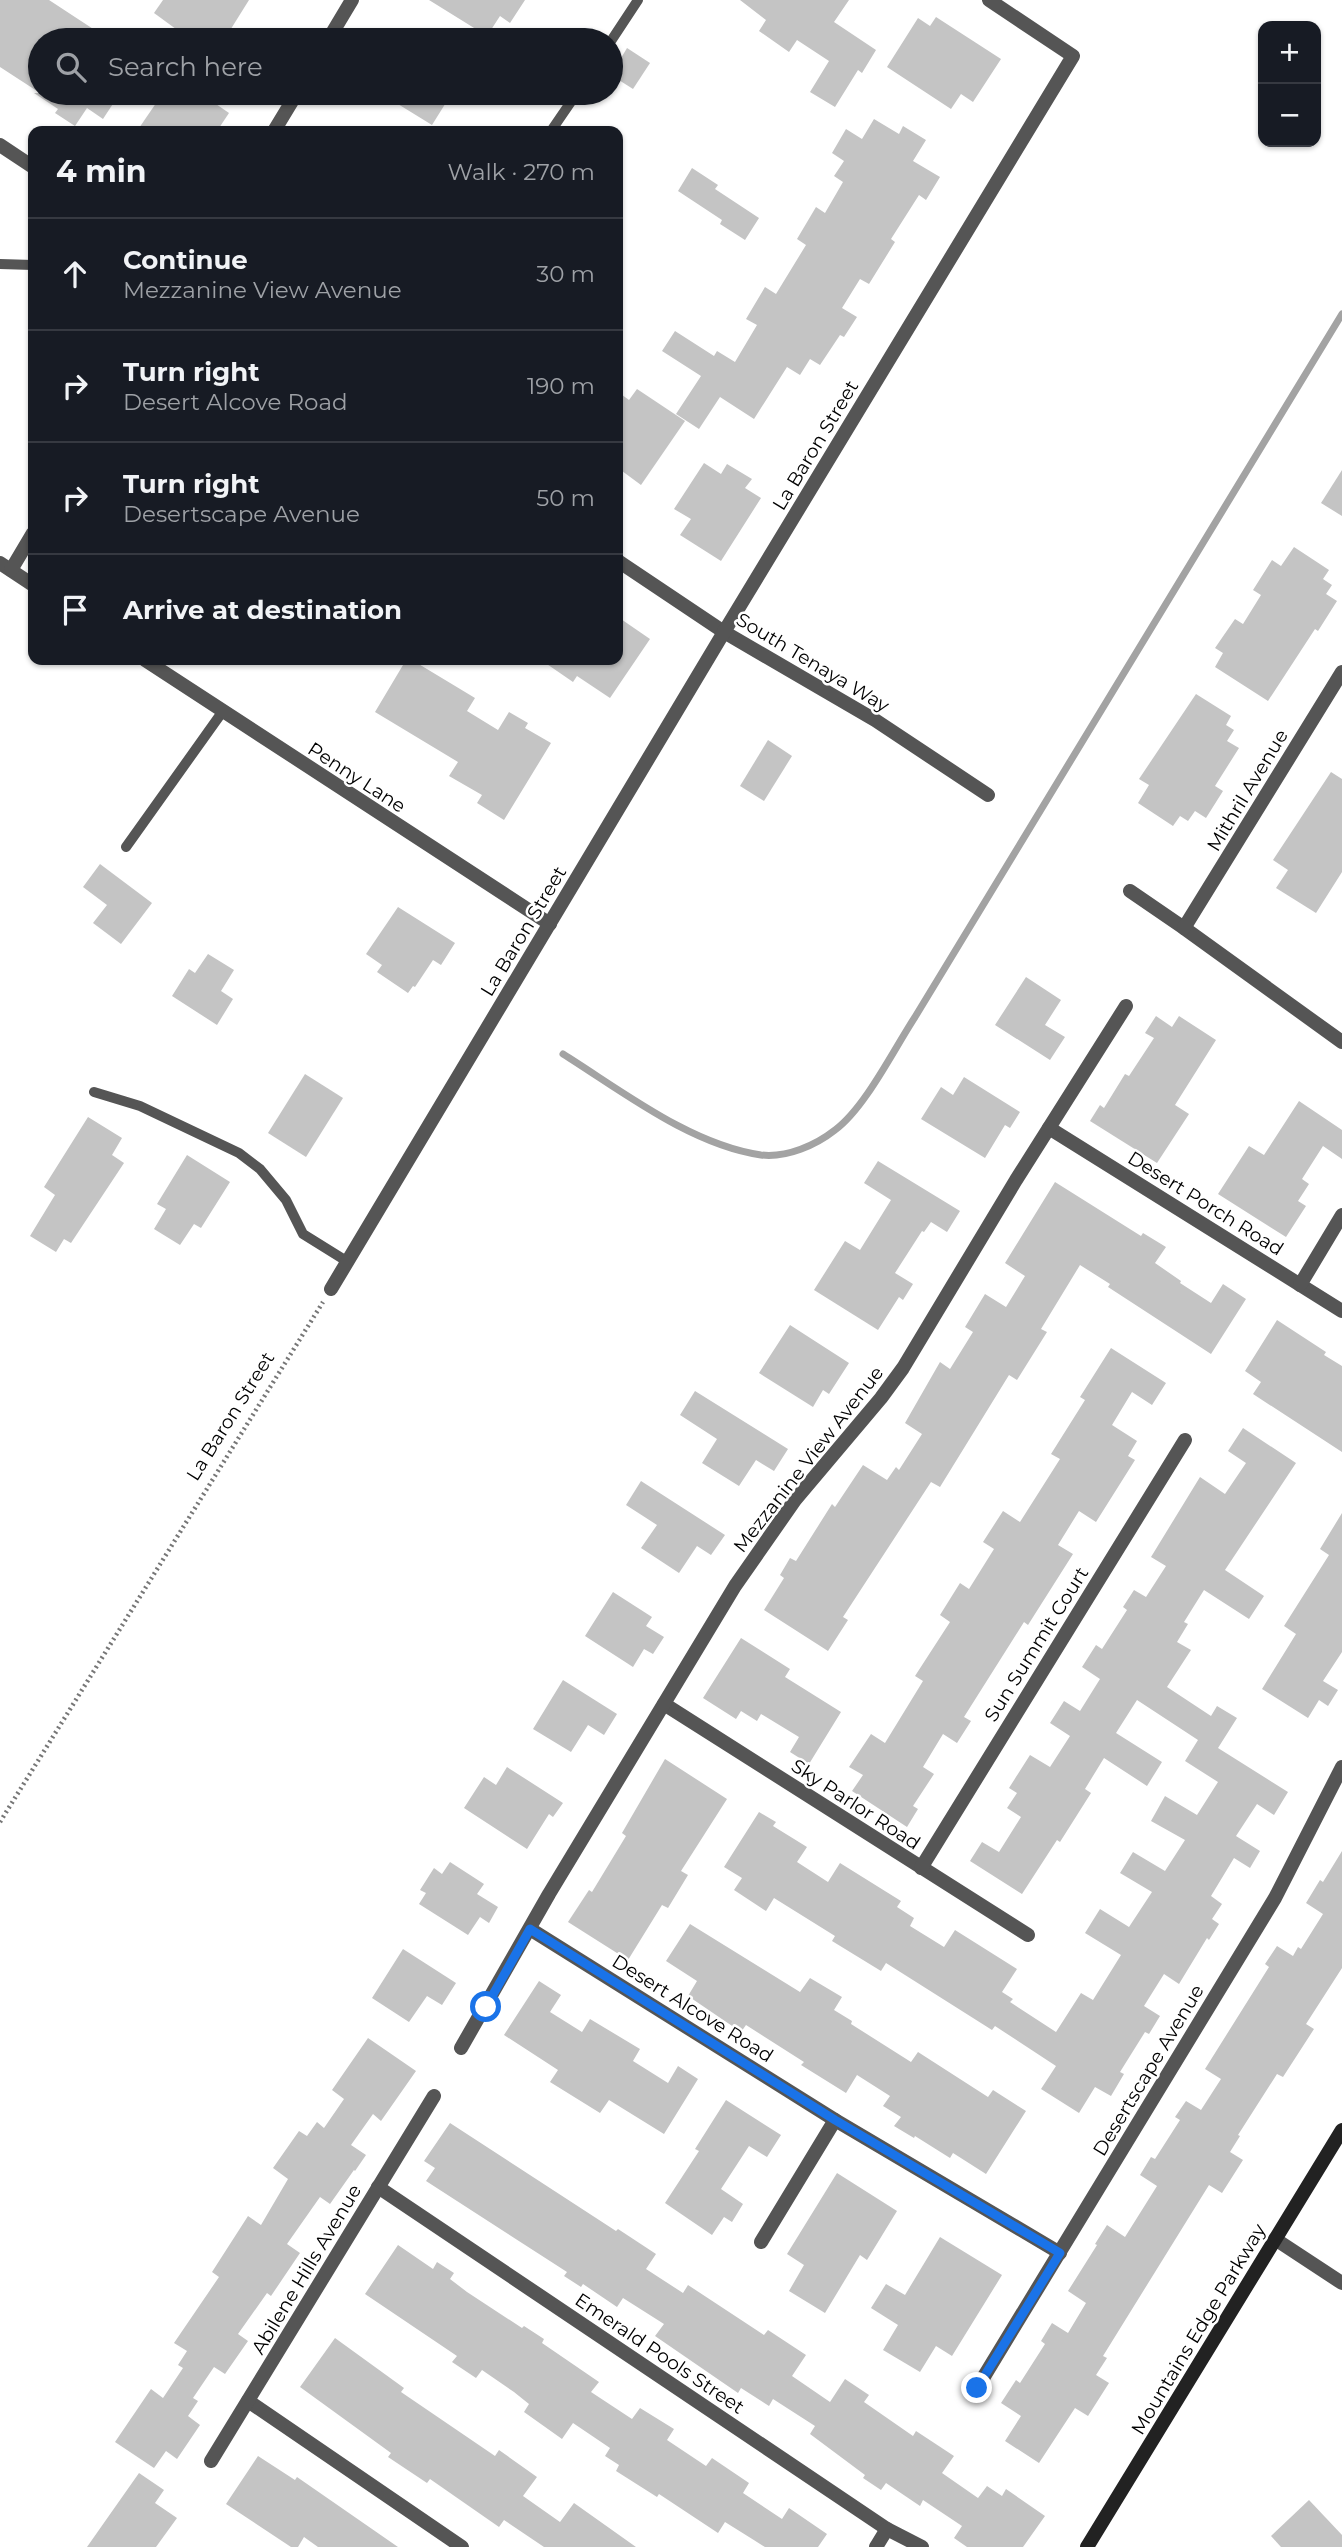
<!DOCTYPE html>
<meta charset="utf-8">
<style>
body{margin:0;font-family:Montserrat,sans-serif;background:#20242c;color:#f1f3f6}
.controls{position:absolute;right:21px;top:21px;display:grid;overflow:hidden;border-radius:14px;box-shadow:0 2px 5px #0004}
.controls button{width:63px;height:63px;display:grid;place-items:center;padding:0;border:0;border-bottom:2px solid #363941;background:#171b24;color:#f1f3f6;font:35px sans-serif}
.stop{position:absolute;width:21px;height:21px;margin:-16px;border:5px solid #1a73e8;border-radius:50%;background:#fff}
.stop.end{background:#1a73e8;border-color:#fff;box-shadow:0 2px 7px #0008}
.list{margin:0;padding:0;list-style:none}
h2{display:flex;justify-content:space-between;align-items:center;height:91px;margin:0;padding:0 28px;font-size:30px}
h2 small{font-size:23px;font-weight:400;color:#9ea1a6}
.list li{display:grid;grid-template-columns:46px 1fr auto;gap:21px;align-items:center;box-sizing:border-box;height:112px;padding:0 28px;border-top:2px solid #363941}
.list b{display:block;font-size:26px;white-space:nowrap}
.list p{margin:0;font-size:23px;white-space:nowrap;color:#9ea1a6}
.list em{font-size:23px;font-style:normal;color:#9ea1a6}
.icon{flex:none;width:38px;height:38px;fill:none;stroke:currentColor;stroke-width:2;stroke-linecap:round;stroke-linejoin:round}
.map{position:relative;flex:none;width:1342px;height:2547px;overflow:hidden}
.search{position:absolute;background:#171b24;box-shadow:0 2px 5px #0004;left:28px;top:28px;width:595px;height:77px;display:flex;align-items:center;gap:18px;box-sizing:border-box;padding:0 24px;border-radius:38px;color:#9ea1a6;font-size:26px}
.panel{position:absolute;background:#171b24;box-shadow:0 2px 5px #0004;left:28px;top:126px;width:595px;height:539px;border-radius:14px}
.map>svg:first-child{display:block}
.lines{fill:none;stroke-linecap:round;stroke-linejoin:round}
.stream{stroke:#a3a3a3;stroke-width:7}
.building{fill:#c4c4c4}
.path{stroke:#777;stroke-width:4.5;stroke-dasharray:2 3.5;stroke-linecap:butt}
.lane{stroke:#555;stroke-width:10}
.street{stroke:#555;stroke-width:14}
.secondary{stroke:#222;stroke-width:14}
.route{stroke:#1a73e8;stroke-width:9}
.labels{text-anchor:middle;stroke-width:5;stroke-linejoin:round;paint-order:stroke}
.street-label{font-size:19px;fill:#000;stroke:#fff}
</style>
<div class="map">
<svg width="1342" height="2547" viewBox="0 0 1342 2547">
<rect width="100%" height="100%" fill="#fff"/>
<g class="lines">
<path class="stream" d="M 563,1054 C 622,1091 691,1145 761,1155 C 787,1158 816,1145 835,1130 C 865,1108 894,1049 915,1017 L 1342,314"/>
</g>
<g class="building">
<polygon points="0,0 49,0 110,40 40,40 40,93 120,93 103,119 87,108 75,126 55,113 58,109 34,93 40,93 0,67"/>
<polygon points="163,0 249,0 224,40 191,40 154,13"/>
<polygon points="429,0 525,0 510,23 500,16 487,36"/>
<polygon points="740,0 849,0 834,22 876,50 862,73 858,70 835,107 810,92 829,61 797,40 789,52 759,31 766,20"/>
<polygon points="936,17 1001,59 973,102 961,94 951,109 887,67 918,18 930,26"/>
<polygon points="627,48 650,63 633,89 611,75"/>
<polygon points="163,93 200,93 229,113 217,131 137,131"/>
<polygon points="380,93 452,93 432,125"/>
<polygon points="874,119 899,134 903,126 926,140 913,161 940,177 926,200 919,195 891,239 895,242 869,284 860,279 842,308 857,317 844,337 840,335 820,365 810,359 800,375 787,367 754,419 720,397 699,429 676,414 701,376 662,351 675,331 714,356 717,351 735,362 757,325 746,319 765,287 776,294 806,245 797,239 816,207 825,213 843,182 834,176 844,161 832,153 846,129 862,139"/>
<polygon points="692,168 718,185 715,189 759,218 745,240 720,224 722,220 678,191"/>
<polygon points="637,389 685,421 641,485 618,468 618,392 629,400"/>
<polygon points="704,463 721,474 727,464 752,479 745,488 761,498 721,561 680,535 691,519 674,509"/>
<polygon points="1342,470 1342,516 1321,503"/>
<polygon points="1294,547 1329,570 1323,579 1332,585 1326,594 1337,601 1318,631 1315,629 1268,701 1215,667 1223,653 1215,648 1235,619 1243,624 1261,595 1253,590 1272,560 1281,566"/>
<polygon points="618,617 650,639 610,698 577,676 573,682 541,660 618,660"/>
<polygon points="406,660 412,660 475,698 467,711 498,730 509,712 528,723 525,728 551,743 504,820 477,803 482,795 449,776 458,762 375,712"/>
<polygon points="1196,694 1231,716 1226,725 1234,730 1227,741 1239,748 1215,786 1223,791 1206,818 1195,811 1188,821 1180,816 1173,826 1138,803 1149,785 1139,779"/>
<polygon points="768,740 792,756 764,801 740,786"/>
<polygon points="1331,772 1342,779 1342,872 1316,913 1276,888 1288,870 1273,860"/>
<polygon points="100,864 152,903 121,944 93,923 107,905 83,887"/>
<polygon points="398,907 455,943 441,965 433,960 415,987 413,986 408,993 377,972 382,965 366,954"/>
<polygon points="208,954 234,970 221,991 233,999 217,1025 172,996 189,969 195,973"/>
<polygon points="1026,977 1061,1000 1045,1025 1065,1037 1050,1060 995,1025"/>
<polygon points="1156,1016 1172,1027 1179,1016 1216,1040 1175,1105 1189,1114 1157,1163 1090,1121 1100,1105 1104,1108 1125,1074 1129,1076 1154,1038 1145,1033"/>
<polygon points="305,1074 343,1098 306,1157 268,1133"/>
<polygon points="964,1077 1020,1112 1010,1128 1005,1125 985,1158 921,1119 941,1087 953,1095"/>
<polygon points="1299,1101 1342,1130 1342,1159 1323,1146 1302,1179 1309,1184 1298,1201 1306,1206 1286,1237 1218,1194 1249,1146 1264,1155"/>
<polygon points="88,1117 122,1138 112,1155 124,1163 71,1243 64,1239 56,1252 30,1236 55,1195 44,1187"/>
<polygon points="187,1155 230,1182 201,1228 194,1224 180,1245 154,1229 166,1209 157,1204"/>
<polygon points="878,1161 960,1211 947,1232 931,1222 924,1232 922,1231 895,1273 913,1284 903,1300 899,1297 878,1330 814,1290 845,1241 860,1250 891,1200 864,1183"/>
<polygon points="1055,1182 1141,1236 1143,1233 1166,1247 1155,1263 1181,1281 1180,1283 1211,1303 1223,1284 1246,1299 1211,1354 1108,1287 1110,1284 1080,1265 1041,1329 1047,1332 1017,1380 1009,1375 940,1487 931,1482 843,1617 848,1620 828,1651 764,1610 784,1578 780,1575 790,1558 796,1561 832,1504 835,1507 863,1465 887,1480 896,1467 899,1470 922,1434 905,1423 940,1362 950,1369 973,1332 965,1327 985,1294 1006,1307 1025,1276 1005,1263"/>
<polygon points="1277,1320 1326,1352 1324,1355 1342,1366 1342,1452 1253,1394 1261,1382 1245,1371"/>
<polygon points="790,1325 849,1363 829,1394 823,1390 813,1407 759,1373"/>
<polygon points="1111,1348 1166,1383 1152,1405 1132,1392 1112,1425 1137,1441 1128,1456 1135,1460 1096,1522 1079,1511 1058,1545 1073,1554 1028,1625 1024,1622 964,1717 971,1721 957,1743 943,1734 923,1767 934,1774 913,1806 918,1809 907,1827 852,1791 863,1775 849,1767 871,1734 885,1743 923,1681 915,1676 950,1622 940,1615 960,1583 969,1589 994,1549 983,1542 1003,1511 1020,1522 1060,1459 1051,1454 1085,1400 1080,1397"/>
<polygon points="695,1391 788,1449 774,1471 756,1460 739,1486 702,1463 717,1439 680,1415"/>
<polygon points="1243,1428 1296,1463 1225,1570 1264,1596 1249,1619 1204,1590 1184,1622 1188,1624 1177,1642 1191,1650 1167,1687 1211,1716 1217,1706 1237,1718 1218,1748 1288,1792 1274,1815 1257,1804 1236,1836 1260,1851 1250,1868 1234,1858 1211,1896 1222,1904 1212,1919 1219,1924 1209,1940 1207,1938 1179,1984 1164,1974 1144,2006 1160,2016 1149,2034 1145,2032 1120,2072 1124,2074 1111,2096 1095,2087 1079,2113 1041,2089 1056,2066 995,2026 992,2030 886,1963 881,1971 832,1941 835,1936 774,1898 766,1911 734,1890 742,1878 724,1867 759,1812 776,1822 773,1826 807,1847 797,1862 828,1882 840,1863 901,1901 897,1907 914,1918 910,1926 944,1947 955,1930 1017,1969 1002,1992 1013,1999 1010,2002 1056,2032 1081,1993 1093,2000 1121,1955 1085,1933 1100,1909 1129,1927 1152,1892 1120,1873 1133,1852 1165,1871 1185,1840 1151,1821 1165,1796 1197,1815 1218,1782 1185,1761 1198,1740 1137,1700 1116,1733 1162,1762 1147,1786 1104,1758 1085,1789 1091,1793 1060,1842 1057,1840 1022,1894 970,1861 982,1842 999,1852 1021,1817 1007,1808 1017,1793 1009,1788 1030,1755 1050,1767 1070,1736 1050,1723 1064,1701 1080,1711 1100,1679 1082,1667 1096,1645 1102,1649 1127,1610 1123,1607 1134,1590 1146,1597 1166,1566 1151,1557 1200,1477 1225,1494 1246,1463 1228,1451"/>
<polygon points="641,1481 725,1535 711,1555 697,1546 679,1573 641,1548 657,1525 626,1505"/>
<polygon points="1342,1513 1342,1652 1323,1681 1338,1690 1328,1706 1319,1700 1308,1718 1262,1689 1296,1634 1284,1626 1329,1555 1320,1549"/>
<polygon points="613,1592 652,1617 646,1626 664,1637 653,1654 644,1649 633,1667 585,1636"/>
<polygon points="741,1638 790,1669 785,1677 841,1712 809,1764 790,1752 799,1737 761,1714 757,1721 741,1711 736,1719 703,1698"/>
<polygon points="563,1680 617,1714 604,1735 588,1725 571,1752 533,1729"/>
<polygon points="665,1759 727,1799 681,1871 688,1875 668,1908 662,1905 628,1960 568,1922 589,1890 592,1892 626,1836 622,1833"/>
<polygon points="507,1767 563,1803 553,1817 549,1814 527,1849 464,1808 484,1777 496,1785"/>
<polygon points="1342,1851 1342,1968 1306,2024 1314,2029 1283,2077 1277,2074 1238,2135 1240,2136 1230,2152 1243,2160 1222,2193 1209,2185 1103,2356 1107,2358 1096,2375 1109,2383 1088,2416 1075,2408 1039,2463 1005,2441 1021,2416 1001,2403 1016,2380 1020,2383 1045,2344 1041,2341 1052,2323 1068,2333 1086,2303 1068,2291 1097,2245 1095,2244 1107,2225 1125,2237 1157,2186 1140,2175 1151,2157 1155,2159 1180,2120 1175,2117 1186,2101 1201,2110 1221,2079 1205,2069 1269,1967 1265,1964 1277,1946 1293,1956 1298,1947 1301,1949 1323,1914 1306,1903 1320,1880 1323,1882"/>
<polygon points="450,1862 484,1884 477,1894 498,1907 489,1923 480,1917 468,1935 419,1904 426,1893 420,1890 434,1868 442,1874"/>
<polygon points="690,1924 800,1992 810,1978 842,1997 834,2010 852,2021 851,2024 911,2062 918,2052 988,2097 993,2090 1026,2111 986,2174 953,2153 950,2158 915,2136 914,2138 894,2126 901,2117 883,2106 890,2096 857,2075 846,2093 801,2065 804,2062 746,2025 741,2032 688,1996 697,1981 666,1961"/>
<polygon points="403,1949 456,1983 442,2005 427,1996 409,2022 372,1998"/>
<polygon points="539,1981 561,1995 550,2012 582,2032 590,2019 640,2049 633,2061 668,2083 678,2066 698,2079 664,2134 609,2100 600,2113 550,2082 558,2070 504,2035"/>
<polygon points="368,2038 416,2071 381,2121 373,2114 351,2145 366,2155 355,2171 354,2170 330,2204 320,2197 287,2244 300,2253 271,2296 267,2293 238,2334 248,2341 225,2374 214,2367 193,2398 198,2401 188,2416 200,2425 177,2459 166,2451 154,2468 115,2442 151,2389 163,2398 183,2368 178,2365 187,2351 174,2343 219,2277 212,2272 248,2216 261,2225 288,2179 273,2168 299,2131 307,2136 317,2122 324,2128 344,2099 332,2090"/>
<polygon points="726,2100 781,2135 767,2157 749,2146 721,2189 743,2204 732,2222 724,2217 712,2235 665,2203 699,2151 695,2149"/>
<polygon points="450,2123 616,2231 618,2229 656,2254 646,2269 683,2293 688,2285 764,2335 768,2330 806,2355 792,2376 830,2402 845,2379 869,2395 864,2402 913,2436 916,2431 954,2456 942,2473 978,2498 987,2486 1002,2496 1006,2489 1045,2516 1023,2547 967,2547 954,2538 962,2526 923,2500 920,2506 886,2483 881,2490 863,2478 865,2475 810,2434 815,2426 773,2399 769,2406 741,2388 738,2393 655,2336 664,2324 623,2298 617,2307 583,2284 581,2287 564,2276 567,2272 426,2181 435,2168 424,2161"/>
<polygon points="837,2173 897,2211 867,2260 860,2255 825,2313 789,2291 804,2265 787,2254"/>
<polygon points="940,2237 1002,2275 952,2356 936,2346 920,2372 883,2350 898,2325 871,2308 886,2284 905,2295"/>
<polygon points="398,2245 433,2269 437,2262 454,2273 450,2279 467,2292 522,2328 524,2326 544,2339 542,2343 599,2382 591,2392 632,2419 640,2408 674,2429 667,2440 706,2466 712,2458 749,2483 743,2493 782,2519 789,2508 827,2534 818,2547 765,2547 725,2522 718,2533 659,2494 657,2497 616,2471 619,2465 605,2456 610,2448 573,2423 562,2439 524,2412 529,2404 514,2392 482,2370 476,2378 452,2362 457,2356 365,2294"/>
<polygon points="335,2338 404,2388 401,2392 495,2456 499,2450 537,2477 523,2496 560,2522 574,2503 636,2547 544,2547 504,2520 499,2527 430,2479 427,2483 388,2457 391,2453 300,2387"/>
<polygon points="258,2456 295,2480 297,2477 398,2547 318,2547 304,2537 298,2547 291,2547 226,2504"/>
<polygon points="139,2473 164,2490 155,2503 177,2518 156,2547 87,2547"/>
<polygon points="1309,2500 1342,2535 1342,2547 1281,2547 1271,2536"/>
</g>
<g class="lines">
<polyline class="path" points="0,1822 323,1302"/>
<g class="lane">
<polyline points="611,41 638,0"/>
<polyline points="551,131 577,93"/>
<polyline points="0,264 33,265"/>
<polyline points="126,847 223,711"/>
<polyline points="94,1092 140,1106 239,1153 260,1169 286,1200 303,1234 348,1262"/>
</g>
<g class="street">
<polyline points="328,40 352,0"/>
<polyline points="274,131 297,93"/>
<polyline points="0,145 33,167"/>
<polyline points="618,561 724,632 875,720 988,795"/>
<polyline points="0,563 33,585"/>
<polyline points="11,570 33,533"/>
<polyline points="145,660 550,924"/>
<polyline points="1130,891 1184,928 1342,1042"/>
<polyline points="1184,928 1342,672"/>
<polyline points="1049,1128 1342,1311"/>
<polyline points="1300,1285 1342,1215"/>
<polyline points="331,1289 724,632 1073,56 989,0"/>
<polyline points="664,1704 1028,1935"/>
<polyline points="921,1868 1185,1440"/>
<polyline points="530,1929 835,2120 1060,2253"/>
<polyline points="461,2048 549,1894 735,1586 795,1500 881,1398 903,1368 1016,1180 1126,1006"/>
<polyline points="378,2187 887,2529 922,2547"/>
<polyline points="1275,2239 1342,2283"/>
<polyline points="761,2242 835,2120"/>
<polyline points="977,2388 1275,1898 1342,1767"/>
<polyline points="248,2401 462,2547"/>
<polyline points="211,2461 434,2096"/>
<polyline points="876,2547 887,2529"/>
</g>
<polyline class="secondary" points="1087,2547 1342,2130"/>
</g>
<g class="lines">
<polyline class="route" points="486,2007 530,1929 835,2120 1060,2253 977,2388"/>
</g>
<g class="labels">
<g class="street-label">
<text transform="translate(815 445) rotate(-59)" y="7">La Baron Street</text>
<text transform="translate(813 662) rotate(31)" y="7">South Tenaya Way</text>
<text transform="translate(357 777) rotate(33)" y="7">Penny Lane</text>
<text transform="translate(1247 790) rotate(-59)" y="7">Mithril Avenue</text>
<text transform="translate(523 931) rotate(-59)" y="7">La Baron Street</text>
<text transform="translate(1206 1203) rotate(32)" y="7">Desert Porch Road</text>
<text transform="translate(230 1416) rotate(-58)" y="7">La Baron Street</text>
<text transform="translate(808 1459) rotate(-52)" y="7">Mezzanine View Avenue</text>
<text transform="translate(1036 1644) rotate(-58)" y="7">Sun Summit Court</text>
<text transform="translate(856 1804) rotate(33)" y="7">Sky Parlor Road</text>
<text transform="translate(693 2008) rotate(32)" y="7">Desert Alcove Road</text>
<text transform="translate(1148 2070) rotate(-59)" y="7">Desertscape Avenue</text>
<text transform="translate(306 2269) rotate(-59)" y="7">Abilene Hills Avenue</text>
<text transform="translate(1198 2329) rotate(-59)" y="7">Mountains Edge Parkway</text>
<text transform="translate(660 2353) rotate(34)" y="7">Emerald Pools Street</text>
</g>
</g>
</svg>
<div class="controls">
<button>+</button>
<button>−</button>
</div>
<div class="stop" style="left:486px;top:2007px"></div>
<div class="stop end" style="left:977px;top:2388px"></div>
<div class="search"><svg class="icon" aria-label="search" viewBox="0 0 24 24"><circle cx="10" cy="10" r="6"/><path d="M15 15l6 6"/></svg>Search here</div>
<section class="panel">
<h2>4 min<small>Walk · 270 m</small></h2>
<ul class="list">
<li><svg class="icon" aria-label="ahead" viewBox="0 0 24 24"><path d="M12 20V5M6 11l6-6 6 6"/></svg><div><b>Continue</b><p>Mezzanine View Avenue</p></div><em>30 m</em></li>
<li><svg class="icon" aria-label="right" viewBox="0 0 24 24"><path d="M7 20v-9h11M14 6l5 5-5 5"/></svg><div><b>Turn right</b><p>Desert Alcove Road</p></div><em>190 m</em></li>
<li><svg class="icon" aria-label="right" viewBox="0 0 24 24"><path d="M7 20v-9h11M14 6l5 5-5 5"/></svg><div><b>Turn right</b><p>Desertscape Avenue</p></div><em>50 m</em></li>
<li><svg class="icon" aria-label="arrive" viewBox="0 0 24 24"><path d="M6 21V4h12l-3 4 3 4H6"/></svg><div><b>Arrive at destination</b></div></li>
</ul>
</section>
</div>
